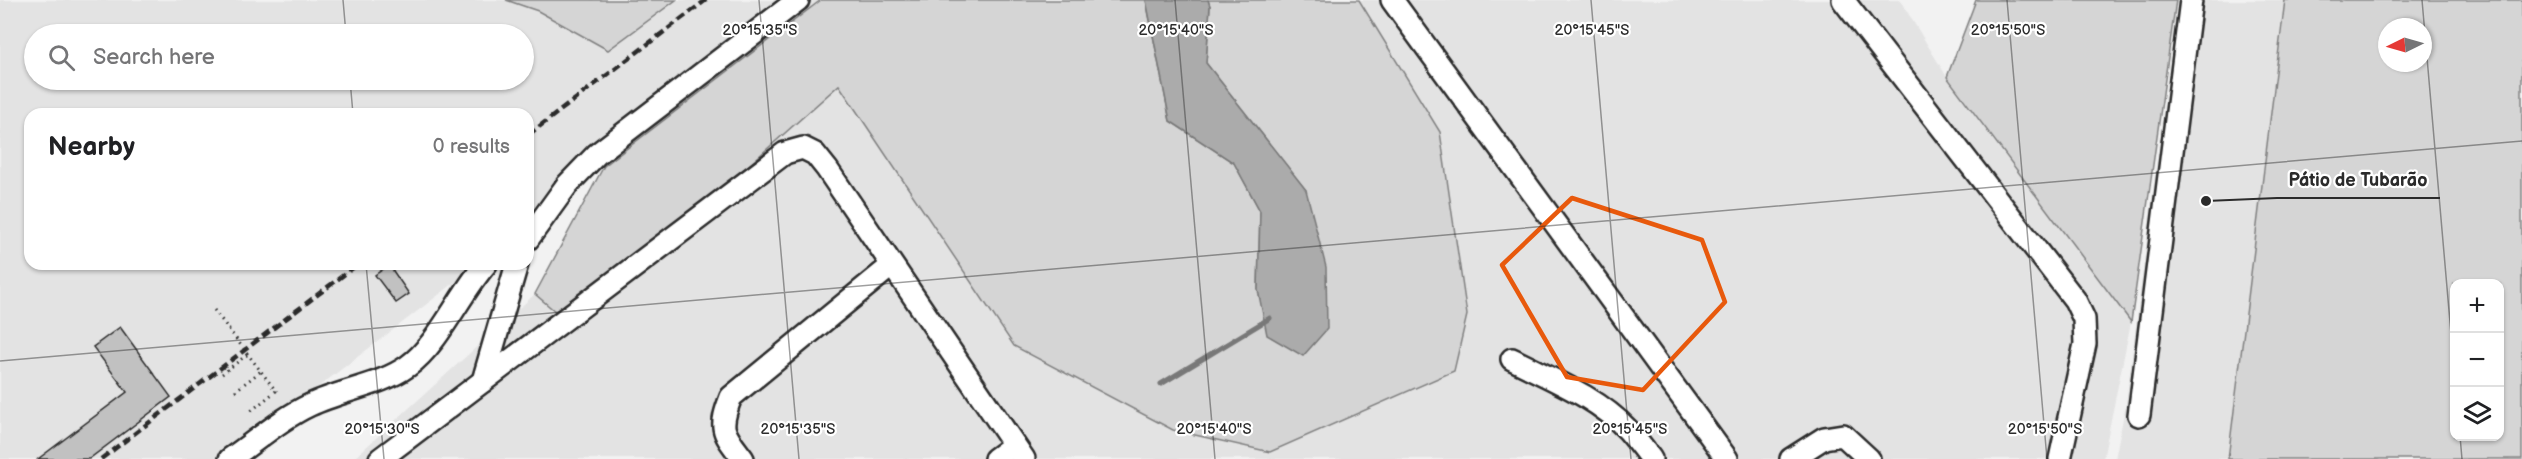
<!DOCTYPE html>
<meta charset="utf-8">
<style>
body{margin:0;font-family:"Balsamiq Sans",sans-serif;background:#f6f6f6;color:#202124}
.controls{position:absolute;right:18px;bottom:18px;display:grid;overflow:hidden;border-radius:12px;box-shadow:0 2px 4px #0004}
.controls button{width:54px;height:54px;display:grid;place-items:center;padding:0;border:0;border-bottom:2px solid #e0e0e0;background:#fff;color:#202124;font:30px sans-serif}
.compass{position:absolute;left:2378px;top:18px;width:54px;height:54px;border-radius:50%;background:#fff;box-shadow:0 2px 4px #0004;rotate:265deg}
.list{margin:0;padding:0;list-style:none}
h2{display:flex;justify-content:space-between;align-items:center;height:78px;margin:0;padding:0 24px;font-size:26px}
h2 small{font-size:20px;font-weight:400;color:#757577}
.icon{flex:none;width:33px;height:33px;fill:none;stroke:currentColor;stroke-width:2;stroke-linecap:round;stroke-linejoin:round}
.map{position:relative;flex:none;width:2522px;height:459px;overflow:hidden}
.search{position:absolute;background:#fff;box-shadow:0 2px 4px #0004;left:24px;top:24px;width:510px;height:66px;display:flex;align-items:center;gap:15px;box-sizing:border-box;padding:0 21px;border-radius:33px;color:#757577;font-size:22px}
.panel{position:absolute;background:#fff;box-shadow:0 2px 4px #0004;left:24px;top:108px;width:510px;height:162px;border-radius:18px}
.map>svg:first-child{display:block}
.built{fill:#e3e3e3;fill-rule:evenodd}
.green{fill:#d5d5d5;stroke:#808080;stroke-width:1.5;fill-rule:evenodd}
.water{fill:#ababab;stroke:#787878;stroke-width:1.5}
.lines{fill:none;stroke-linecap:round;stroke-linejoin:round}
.stream{stroke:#787878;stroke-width:5}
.building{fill:#c1c1c1;stroke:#2b2b2b;stroke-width:1.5}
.minor-casing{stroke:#2b2b2b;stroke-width:26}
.path{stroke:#2b2b2b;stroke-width:3;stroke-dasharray:1.5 4.5;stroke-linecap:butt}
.minor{stroke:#fff;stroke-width:21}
.rail{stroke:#2b2b2b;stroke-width:4.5;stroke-dasharray:9 4.5;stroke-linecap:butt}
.path-bridge{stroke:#2b2b2b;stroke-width:3;stroke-dasharray:1.5 4.5;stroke-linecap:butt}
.marked{fill:none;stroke:#e8590c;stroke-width:4.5;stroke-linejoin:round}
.ticks{fill:none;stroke:#2b2b2b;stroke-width:1.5;stroke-opacity:0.45}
.ticks-label{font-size:15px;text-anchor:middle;fill:#2b2b2b;stroke:#fff;stroke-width:4.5;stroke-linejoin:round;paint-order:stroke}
.leader{fill:none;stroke:#2b2b2b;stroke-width:2}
.callout-dot{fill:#2b2b2b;stroke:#fff;stroke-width:2}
.callout-label{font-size:18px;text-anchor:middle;font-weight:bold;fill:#2b2b2b;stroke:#fff;stroke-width:4.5;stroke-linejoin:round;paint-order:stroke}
</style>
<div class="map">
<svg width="2522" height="459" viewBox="0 0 2522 459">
<rect width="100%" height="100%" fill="#f2f2f2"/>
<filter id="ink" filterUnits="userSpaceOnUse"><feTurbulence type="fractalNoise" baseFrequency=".0167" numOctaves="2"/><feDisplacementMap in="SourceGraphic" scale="12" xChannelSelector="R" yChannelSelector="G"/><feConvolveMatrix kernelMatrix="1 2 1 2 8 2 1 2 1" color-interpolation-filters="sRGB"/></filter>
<g filter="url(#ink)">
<g class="built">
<path d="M 0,0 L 821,0 L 528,226 L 528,114 L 30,114 L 30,264 L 479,264 L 224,459 L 0,459 ZM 34,34 L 524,34 L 524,80 L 34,80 Z"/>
<polygon points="1359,0 1900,0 1947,77 2131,322 2103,459 353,459 535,294 570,324 840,84 1014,346 1271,452 1440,132"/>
<polygon points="2178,0 2285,0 2228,459 2115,459 2126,403"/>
</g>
<g class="green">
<polygon points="506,0 676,0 608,50 538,11"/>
<polygon points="821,0 1146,0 1170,121 1234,163 1260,211 1258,290 1306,190 1206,63 1210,6 1208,0 1359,0 1440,132 1467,315 1454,371 1270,452 1173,430 1014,346 839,85 570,324 535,294 604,166"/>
<polygon points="1976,0 2176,0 2131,322 1947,77"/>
<path d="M 2285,0 L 2522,0 L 2522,459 L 2228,459 ZM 2387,27 L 2423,27 L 2423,63 L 2387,63 ZM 2454,284 L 2500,284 L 2500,436 L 2454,436 Z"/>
</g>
<polygon class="water" points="1146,0 1208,0 1210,6 1206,63 1306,190 1326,267 1327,329 1303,356 1267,335 1258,290 1260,211 1234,163 1170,121"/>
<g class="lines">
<polyline class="stream" points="1161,384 1270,318"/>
</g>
<g class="building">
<polygon points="389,265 409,294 396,303 375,275"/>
<polygon points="120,327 171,397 89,459 38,459 127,392 93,347"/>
</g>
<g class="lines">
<g class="minor-casing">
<g id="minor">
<polyline points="1392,0 1727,459"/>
<polyline points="1843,0 2075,300 2084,319 2085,344 2060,459"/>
<polyline points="528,239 567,185 597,154 798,0"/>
<path d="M 1512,359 C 1551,379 1597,397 1628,430 C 1636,439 1643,449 1651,459"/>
<polyline points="483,381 517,264"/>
<polyline points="2139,415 2191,0"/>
<path d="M 230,459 C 256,441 282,418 310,405 C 341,390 380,386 408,366 C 439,344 460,293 486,264"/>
<polyline points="380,459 785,153 803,148 815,154 827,169 1024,459"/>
<path d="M 743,459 C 723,432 718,430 731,397 L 891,266"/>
<polyline points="995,459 1014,445"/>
<polyline points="1791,459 1824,438 1843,435 1869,459"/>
</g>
</g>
<g class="path">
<polyline points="222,374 248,354"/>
<polyline points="235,391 261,371"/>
</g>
<use href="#minor" class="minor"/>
<g class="rail">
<polyline points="528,135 706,0"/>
<polyline points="101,459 358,264"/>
</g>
<polyline class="path-bridge" points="214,310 276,391 251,411"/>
</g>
</g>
<path class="marked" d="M 1572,198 L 1702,240 L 1725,302 L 1643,390 L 1567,377 L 1502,265 Z"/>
<path class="ticks" d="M 343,0 L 346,34M 759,0 L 799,459M 1175,0 L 1215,459M 1591,0 L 1631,459M 2007,0 L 2047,459M 2422,0 L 2454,368M 350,80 L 353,114M 366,264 L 384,459M 0,361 L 2522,141M 2460,436 L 2462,459"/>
<g class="ticks-label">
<text x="760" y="35">20°15'35"S</text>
<text x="1176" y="35">20°15'40"S</text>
<text x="1592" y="35">20°15'45"S</text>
<text x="2008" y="35">20°15'50"S</text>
<text x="382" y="434">20°15'30"S</text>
<text x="798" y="434">20°15'35"S</text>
<text x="1214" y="434">20°15'40"S</text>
<text x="1630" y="434">20°15'45"S</text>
<text x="2045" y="434">20°15'50"S</text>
</g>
<path class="leader" d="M2206 201L2277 198H2440"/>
<circle class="callout-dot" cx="2206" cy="201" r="6"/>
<g class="callout-label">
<text x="2358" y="186">Pátio de Tubarão</text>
</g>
</svg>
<div class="controls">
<button>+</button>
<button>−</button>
<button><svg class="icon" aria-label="layers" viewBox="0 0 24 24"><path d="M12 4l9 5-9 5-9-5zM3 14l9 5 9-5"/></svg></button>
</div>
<svg class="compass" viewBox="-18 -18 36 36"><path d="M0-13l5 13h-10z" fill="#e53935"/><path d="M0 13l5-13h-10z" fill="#757577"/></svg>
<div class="search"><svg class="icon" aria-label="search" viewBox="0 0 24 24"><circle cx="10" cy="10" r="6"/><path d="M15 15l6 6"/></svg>Search here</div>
<section class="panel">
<h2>Nearby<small>0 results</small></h2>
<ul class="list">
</ul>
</section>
</div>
